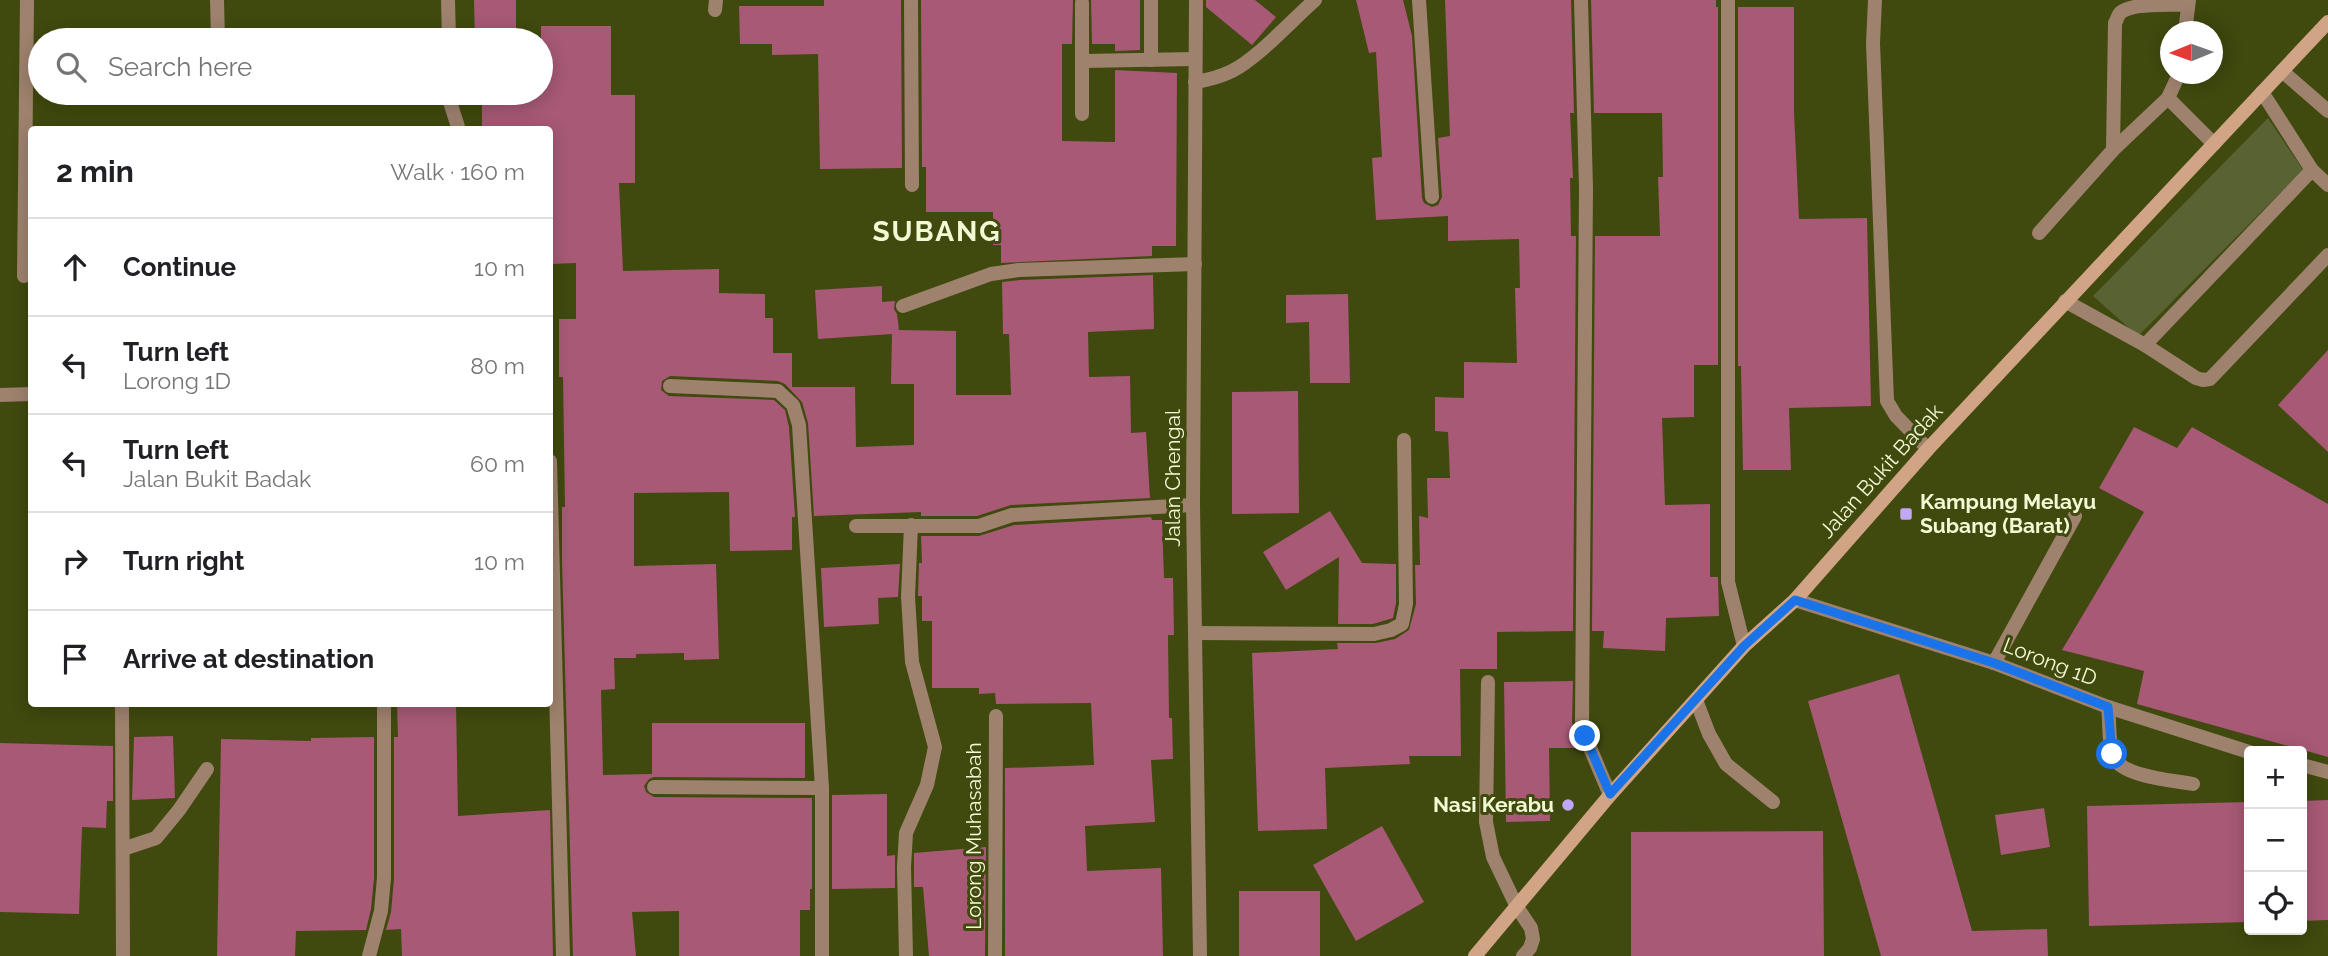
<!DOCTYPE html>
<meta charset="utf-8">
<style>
body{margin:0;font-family:Raleway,sans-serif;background:#f6f6f6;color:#202124}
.controls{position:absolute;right:21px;bottom:21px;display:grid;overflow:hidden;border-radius:7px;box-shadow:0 4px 18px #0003}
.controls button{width:63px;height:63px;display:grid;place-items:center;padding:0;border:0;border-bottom:2px solid #e0e0e0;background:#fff;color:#202124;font:35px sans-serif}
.compass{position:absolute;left:2160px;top:21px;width:63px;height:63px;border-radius:50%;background:#fff;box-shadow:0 4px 18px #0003;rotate:269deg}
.stop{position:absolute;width:21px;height:21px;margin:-16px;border:5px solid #1a73e8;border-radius:50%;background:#fff}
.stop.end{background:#1a73e8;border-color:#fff;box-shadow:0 2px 7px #0008}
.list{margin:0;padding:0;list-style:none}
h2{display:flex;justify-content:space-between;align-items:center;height:91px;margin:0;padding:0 28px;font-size:30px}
h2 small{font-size:23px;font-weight:400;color:#757577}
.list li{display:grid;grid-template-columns:46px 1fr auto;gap:21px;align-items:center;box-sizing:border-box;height:98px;padding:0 28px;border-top:2px solid #e0e0e0}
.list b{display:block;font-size:26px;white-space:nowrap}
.list p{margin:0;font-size:23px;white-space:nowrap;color:#757577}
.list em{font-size:23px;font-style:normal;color:#757577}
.icon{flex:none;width:38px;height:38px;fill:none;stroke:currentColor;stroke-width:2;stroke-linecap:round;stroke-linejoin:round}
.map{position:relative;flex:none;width:2328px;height:956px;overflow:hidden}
.search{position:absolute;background:#fff;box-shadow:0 4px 18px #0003;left:28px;top:28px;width:525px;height:77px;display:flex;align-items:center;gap:18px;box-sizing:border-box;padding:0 24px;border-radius:38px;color:#757577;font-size:26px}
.panel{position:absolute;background:#fff;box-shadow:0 4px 18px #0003;left:28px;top:126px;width:525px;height:581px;border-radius:7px}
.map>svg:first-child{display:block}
.green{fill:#596232}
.building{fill:#a75976}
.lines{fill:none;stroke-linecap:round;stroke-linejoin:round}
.service{stroke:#9e826e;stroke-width:14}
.minor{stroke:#9e826e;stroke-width:14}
.secondary{stroke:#d0a484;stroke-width:14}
.route{stroke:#1a73e8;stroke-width:9}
.poi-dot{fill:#bfa8f4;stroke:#40490e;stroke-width:2.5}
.labels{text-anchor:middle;stroke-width:6;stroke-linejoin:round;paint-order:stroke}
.street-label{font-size:21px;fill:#f1fad4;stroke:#40490e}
.poi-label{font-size:21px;font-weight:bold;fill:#f1fad4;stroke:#40490e;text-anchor:start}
.district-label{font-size:28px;font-weight:bold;letter-spacing:2px;fill:#f1fad4;stroke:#40490e}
</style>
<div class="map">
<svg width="2328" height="956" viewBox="0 0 2328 956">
<rect width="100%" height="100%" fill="#40490e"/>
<polygon class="green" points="2268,118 2303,170 2138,336 2093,296"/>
<g class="building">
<polygon points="474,0 516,0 516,40 475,40"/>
<polygon points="824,0 901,0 902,168 820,169 818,54 772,55 772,44 740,44 739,6 824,6"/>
<polygon points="921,0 1073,0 1072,44 1062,44 1062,141 1115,142 1115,70 1177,73 1176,246 1152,246 1152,256 1001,263 1001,245 993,245 993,212 926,212 926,167 922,167"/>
<polygon points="1091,0 1140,0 1140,50 1115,51 1115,44 1092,44"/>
<polygon points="1206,0 1255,0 1276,17 1252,45 1206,7"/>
<polygon points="1356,0 1403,0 1412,36 1422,198 1424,203 1432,207 1438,205 1442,197 1438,138 1450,136 1445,0 1571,0 1574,113 1570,113 1573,178 1570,178 1571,236 1576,236 1573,631 1497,632 1497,669 1460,669 1461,756 1409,756 1410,764 1325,768 1327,829 1258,831 1252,653 1338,649 1337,643 1376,643 1395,639 1409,630 1416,604 1415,565 1420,565 1419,516 1428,518 1427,478 1450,478 1448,432 1435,431 1435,397 1464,398 1464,362 1517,363 1515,288 1520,288 1519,239 1448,241 1448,216 1376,220 1372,158 1382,157 1376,52 1369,53"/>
<polygon points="1591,0 1716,0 1716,7 1718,7 1718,365 1694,365 1694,417 1662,418 1665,505 1710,504 1710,577 1718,577 1719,616 1666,618 1665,651 1603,648 1604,631 1592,631 1595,236 1660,236 1658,177 1663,177 1662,113 1594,113"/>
<polygon points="1738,7 1794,7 1794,112 1799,219 1867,218 1871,406 1789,408 1791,470 1743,470 1741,366 1738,366"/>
<polygon points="541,26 611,26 611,95 635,95 635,183 619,183 623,271 719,269 719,293 765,294 765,318 773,318 773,353 792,353 792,387 855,387 856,447 914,445 914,384 891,384 892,334 818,339 815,290 882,286 882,302 895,301 894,309 897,314 899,330 956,331 956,395 1011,395 1009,334 1003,334 1002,282 1020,280 1153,275 1154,329 1088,332 1089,377 1130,376 1131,433 1146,432 1150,498 1011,505 977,516 921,516 921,512 814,516 808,423 802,402 785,384 778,381 670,376 662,381 661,390 669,396 774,400 785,410 789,427 795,517 792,517 792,550 730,551 729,492 634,493 634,566 716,564 719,659 684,660 684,653 636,654 636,658 614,658 615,689 601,690 603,775 652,774 652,723 805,723 805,778 654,777 649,779 644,786 646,792 654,797 812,798 812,889 810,889 810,910 800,910 800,956 679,956 679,911 632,912 636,956 573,956 562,561 562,507 565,507 563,377 559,377 559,319 576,319 576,263 550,264 550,130 482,130 482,95 541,95"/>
<polygon points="1348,294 1350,383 1310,383 1309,322 1286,323 1286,295"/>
<polygon points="2328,350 2328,452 2278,405"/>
<polygon points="1298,391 1299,513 1232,514 1232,392"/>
<polygon points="2134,427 2177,448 2192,427 2328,504 2328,757 2137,704 2144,671 2062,650 2144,512 2099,488"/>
<polygon points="1330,511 1362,563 1396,564 1396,603 1393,618 1373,624 1338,624 1339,557 1286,590 1263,552"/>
<polygon points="1151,517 1152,520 1162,520 1164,578 1173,578 1174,635 1168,635 1169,718 1172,718 1173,759 1151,760 1155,822 1085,826 1087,871 1161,868 1163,956 1005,956 1005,768 1094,765 1091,703 996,704 995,693 979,694 979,688 932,688 932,621 922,621 922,596 918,596 919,563 922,563 921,536 979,536 1014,525"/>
<polygon points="900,564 898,597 878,598 879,624 824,627 821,568"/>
<polygon points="1899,674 1972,931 2047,929 2048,956 1881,956 1808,701"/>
<polygon points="1573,681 1572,722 1579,748 1549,748 1550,821 1506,822 1504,682"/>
<polygon points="397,704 456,704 458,816 550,810 553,956 402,956 401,929 386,930 391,912 394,879 394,737 398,737"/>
<polygon points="173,736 175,798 132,800 134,737"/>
<polygon points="374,737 374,878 371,909 366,930 296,931 295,956 217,956 221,739 311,741 311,738"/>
<polygon points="0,743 113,746 113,801 107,801 106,828 82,827 79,914 0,912"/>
<polygon points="887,794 887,856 895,855 895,888 832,889 832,795"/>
<polygon points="2328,800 2328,920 2302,921 2302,801"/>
<polygon points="2249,802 2249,922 2089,926 2087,806"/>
<polygon points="2044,808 2050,847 2001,855 1995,815"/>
<polygon points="1382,826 1424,902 1356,941 1313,865"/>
<polygon points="1823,831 1824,956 1631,956 1631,832"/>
<polygon points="986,847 985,956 929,956 923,887 914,887 914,853"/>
<rect x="1239" y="891" width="81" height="65"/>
</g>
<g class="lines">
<g class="service">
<polyline points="217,0 218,40"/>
<polyline points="1151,0 1151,60"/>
<polyline points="1082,3 1082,114"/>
<polyline points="2185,32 2189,0"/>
<polyline points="1083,61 1195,59"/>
<polyline points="2282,71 2328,111"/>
<polyline points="2262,92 2312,170 2328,185"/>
<polyline points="2168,98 2214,144"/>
<path d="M 2113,150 L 2115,23 C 2117,20 2118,15 2120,13 C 2132,2 2173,5 2188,5"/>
<polyline points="2312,170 2145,345 2196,378 2203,380 2210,379 2328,255"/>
<polyline points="2039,233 2113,150 2168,98 2179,74"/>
<polyline points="2065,301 2145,345"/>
<polyline points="1795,600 1994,663 2108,707 2249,752"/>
<polyline points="1994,663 2075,516"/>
<polyline points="1488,682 1486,822 1493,857 1517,907 1531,928 1533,939 1530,948 1523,956"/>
<polyline points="1696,700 1709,734 1726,764 1773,802"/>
<path d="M 2108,707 C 2110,722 2108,741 2113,756 C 2121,777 2173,780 2193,784"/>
<polyline points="2302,765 2328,772"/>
</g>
<g class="minor">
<polyline points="448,0 449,40"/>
<polyline points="911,0 912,185"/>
<polyline points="1196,0 1193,505 1200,956"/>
<polyline points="1419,0 1432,197"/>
<polyline points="1581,0 1586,188 1582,722 1585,736 1610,795"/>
<polyline points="1728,0 1728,582 1744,646"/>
<polyline points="1875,0 1873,43 1887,401 1896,416 1928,449"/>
<polyline points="715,10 716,0"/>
<path d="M 1195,82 C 1208,80 1220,77 1232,71 C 1258,58 1292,20 1315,0"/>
<polyline points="450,93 450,102 459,130"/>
<polyline points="24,276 27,0"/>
<polyline points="903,306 991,274 1019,270 1195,264"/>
<polyline points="670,386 778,391 793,405 799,425 822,788 822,956"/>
<polyline points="0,395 32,394"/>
<polyline points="550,461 563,956"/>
<polyline points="856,526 979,526 1012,515 1193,505"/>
<polyline points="1196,633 1374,634 1391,630 1402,624 1406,604 1404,440"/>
<polyline points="122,704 123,956"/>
<polyline points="654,787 822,788"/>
<polyline points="123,849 156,838 179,810 207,769"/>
<polyline points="369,956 381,911 384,878 384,704"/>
<polyline points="906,956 904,867 906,833 927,785 935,747 912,662 908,597 911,525"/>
<polyline points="995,956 996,716"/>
</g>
<polyline class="secondary" points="1475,956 1610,795 1744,646 1795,600 1928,449 2328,22"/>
</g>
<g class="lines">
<polyline class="route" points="1585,736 1610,794 1744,646 1795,600 1994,663 2108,707 2112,754"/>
</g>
<g class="poi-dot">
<rect x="1899" y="507" width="14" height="14" rx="3.5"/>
<circle cx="1568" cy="805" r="7"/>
</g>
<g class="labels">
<g class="street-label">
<text transform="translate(1881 471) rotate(-48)" y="7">Jalan Bukit Badak</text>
<text transform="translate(1173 478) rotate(-90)" y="7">Jalan Chengal</text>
<text transform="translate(2050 662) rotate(21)" y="7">Lorong 1D</text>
<text transform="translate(974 836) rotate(-90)" y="7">Lorong Muhasabah</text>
</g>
<g class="poi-label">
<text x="1920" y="509">Kampung Melayu<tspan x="1920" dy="24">Subang (Barat)</tspan></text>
<text x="1554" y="812" text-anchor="end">Nasi Kerabu</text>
</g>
<g class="district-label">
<text x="937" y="241">SUBANG</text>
</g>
</g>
</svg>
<div class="controls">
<button>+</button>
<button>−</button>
<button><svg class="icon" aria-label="locate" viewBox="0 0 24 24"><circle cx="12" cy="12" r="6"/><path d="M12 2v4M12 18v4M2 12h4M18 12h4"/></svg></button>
</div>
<svg class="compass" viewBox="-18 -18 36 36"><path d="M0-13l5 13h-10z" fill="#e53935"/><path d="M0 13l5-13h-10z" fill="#757577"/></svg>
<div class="stop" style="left:2112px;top:754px"></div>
<div class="stop end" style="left:1585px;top:736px"></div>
<div class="search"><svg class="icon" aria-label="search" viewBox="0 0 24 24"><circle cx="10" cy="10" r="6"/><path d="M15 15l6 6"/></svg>Search here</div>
<section class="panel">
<h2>2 min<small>Walk · 160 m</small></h2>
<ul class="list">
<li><svg class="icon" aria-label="ahead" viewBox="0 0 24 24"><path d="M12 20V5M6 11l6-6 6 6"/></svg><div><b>Continue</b></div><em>10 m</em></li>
<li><svg class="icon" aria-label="left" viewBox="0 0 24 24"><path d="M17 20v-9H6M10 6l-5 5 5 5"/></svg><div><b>Turn left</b><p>Lorong 1D</p></div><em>80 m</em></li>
<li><svg class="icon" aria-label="left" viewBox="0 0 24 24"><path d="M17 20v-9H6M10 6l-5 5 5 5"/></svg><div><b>Turn left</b><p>Jalan Bukit Badak</p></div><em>60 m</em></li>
<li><svg class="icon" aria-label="right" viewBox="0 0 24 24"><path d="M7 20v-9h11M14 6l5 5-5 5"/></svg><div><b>Turn right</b></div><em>10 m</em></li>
<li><svg class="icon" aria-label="arrive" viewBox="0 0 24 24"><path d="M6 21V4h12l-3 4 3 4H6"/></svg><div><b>Arrive at destination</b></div></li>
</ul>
</section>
</div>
